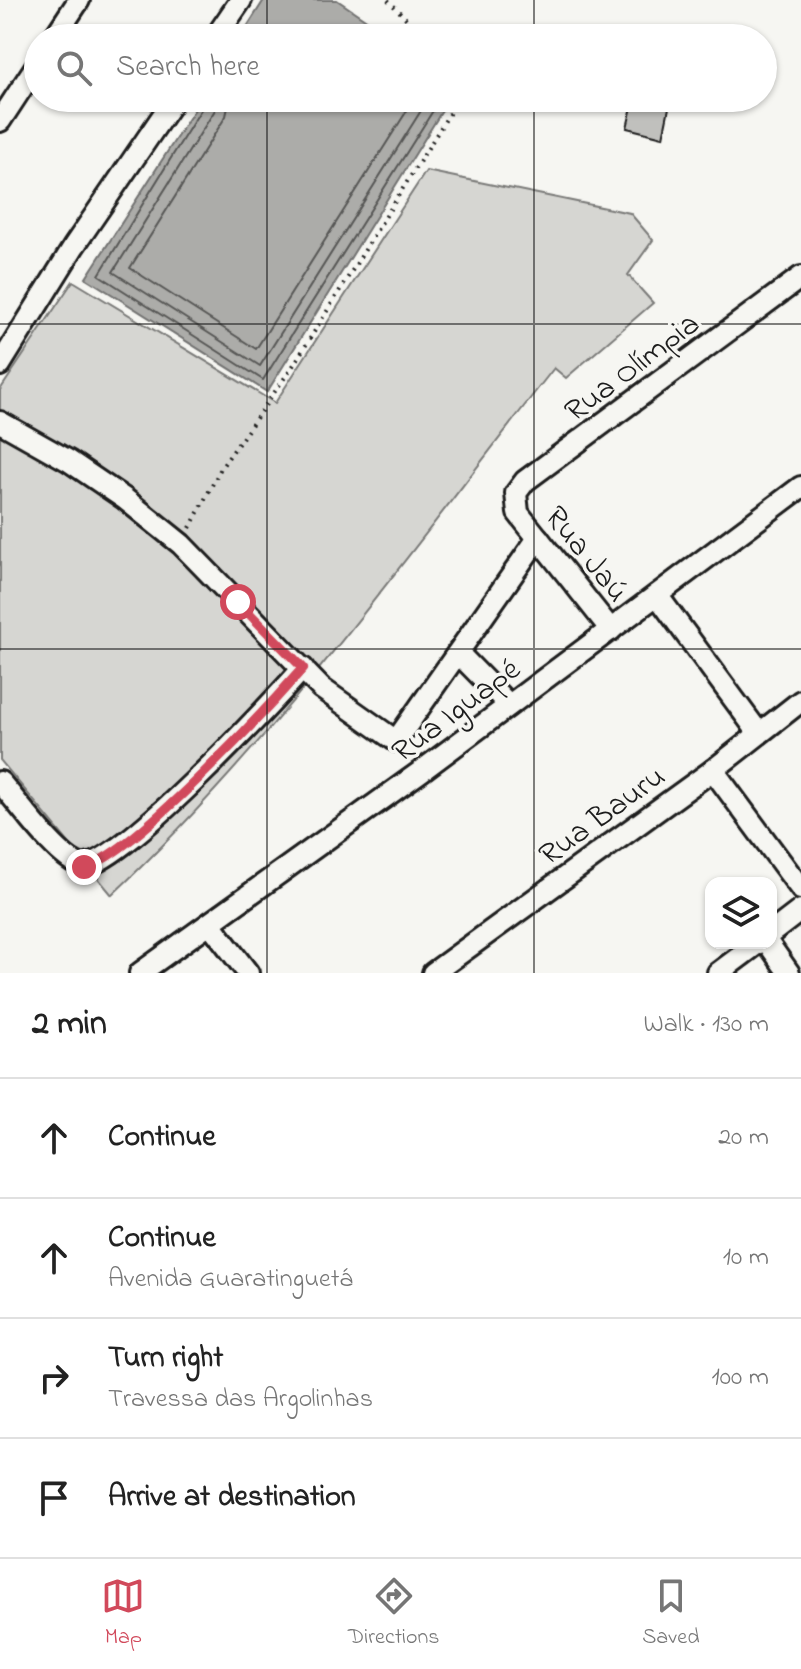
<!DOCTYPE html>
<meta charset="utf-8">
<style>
body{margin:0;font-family:"Indie Flower",sans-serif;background:#f2f2f2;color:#222}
.controls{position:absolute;right:24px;bottom:24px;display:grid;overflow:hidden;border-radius:16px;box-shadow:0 2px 6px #0004}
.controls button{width:72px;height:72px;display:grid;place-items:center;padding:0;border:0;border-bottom:2px solid #e0e0e0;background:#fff;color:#222;font:40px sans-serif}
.stop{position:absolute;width:24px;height:24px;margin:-18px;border:6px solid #d1495b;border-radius:50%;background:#fff}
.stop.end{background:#d1495b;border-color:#fff;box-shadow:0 2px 8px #0008}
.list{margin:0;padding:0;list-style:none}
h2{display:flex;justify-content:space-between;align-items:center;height:104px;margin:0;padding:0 32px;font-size:34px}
h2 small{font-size:26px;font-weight:400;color:#767676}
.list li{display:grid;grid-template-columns:52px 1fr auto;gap:24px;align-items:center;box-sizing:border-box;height:120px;padding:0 32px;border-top:2px solid #e0e0e0}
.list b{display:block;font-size:30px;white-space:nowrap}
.list p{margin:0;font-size:26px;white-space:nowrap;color:#767676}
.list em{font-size:26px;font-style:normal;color:#767676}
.icon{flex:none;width:44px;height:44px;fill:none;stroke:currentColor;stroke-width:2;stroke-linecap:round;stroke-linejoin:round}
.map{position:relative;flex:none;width:801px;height:973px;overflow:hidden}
.search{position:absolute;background:#fff;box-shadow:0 2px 6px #0004;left:24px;right:24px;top:24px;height:88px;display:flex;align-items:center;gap:20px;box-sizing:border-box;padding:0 28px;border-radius:44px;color:#767676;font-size:30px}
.sheet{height:584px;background:#fff}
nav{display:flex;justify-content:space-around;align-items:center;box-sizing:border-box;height:112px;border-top:2px solid #e0e0e0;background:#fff;font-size:22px;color:#767676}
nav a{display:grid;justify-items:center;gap:4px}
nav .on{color:#d1495b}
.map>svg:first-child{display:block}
.green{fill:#d6d6d2;stroke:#797977;stroke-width:2}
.water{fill:#acaca9;stroke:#727271;stroke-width:2}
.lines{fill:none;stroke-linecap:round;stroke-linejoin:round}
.shore{stroke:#565654;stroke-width:2}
.building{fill:#c0c0bd;stroke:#1c1c1c;stroke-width:2}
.minor-casing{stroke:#1c1c1c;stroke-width:26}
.path{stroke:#1c1c1c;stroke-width:4;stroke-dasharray:2 6;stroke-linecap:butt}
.minor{stroke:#f6f6f2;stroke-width:20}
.route{stroke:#d1495b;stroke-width:10}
.grid{fill:none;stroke:#1c1c1c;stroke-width:2;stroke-opacity:0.55}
.labels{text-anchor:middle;stroke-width:7;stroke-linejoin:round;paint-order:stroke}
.street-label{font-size:32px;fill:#1c1c1c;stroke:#f6f6f2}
</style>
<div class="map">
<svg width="801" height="973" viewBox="0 0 801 973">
<rect width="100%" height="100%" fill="#f6f6f2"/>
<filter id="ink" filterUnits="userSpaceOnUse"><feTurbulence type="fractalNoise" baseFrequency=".0125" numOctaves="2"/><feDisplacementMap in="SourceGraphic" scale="16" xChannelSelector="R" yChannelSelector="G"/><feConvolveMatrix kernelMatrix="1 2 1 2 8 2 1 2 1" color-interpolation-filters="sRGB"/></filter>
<g filter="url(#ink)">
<path class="green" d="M 426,171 L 630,213 L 653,240 L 628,275 L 653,303 L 566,378 L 554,368 C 413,547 279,738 112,895 L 0,760 L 0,390 L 73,281 L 275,403 Z"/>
<g class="water">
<polygon points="264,0 337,0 393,38 240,38"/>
<polygon points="202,98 450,98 267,392 86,278"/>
</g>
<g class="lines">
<g class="shore">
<polyline points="208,98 99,275 263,380 441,98"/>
<polyline points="218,98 215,110 113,272 260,366 429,98"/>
<polyline points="230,98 226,116 130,268 256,349 415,98"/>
</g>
</g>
<polygon class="building" points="634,98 671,98 663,137 627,128"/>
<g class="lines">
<g class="minor-casing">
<g id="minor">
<polyline points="54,38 79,0"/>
<polyline points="215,38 241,0"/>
<polyline points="0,121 38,63"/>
<polyline points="0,365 74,246 175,98"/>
<polyline points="0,422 69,461 125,499 181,544 321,688 396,741 538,538"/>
<polyline points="657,595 758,732"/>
<polyline points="611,630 518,513 516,493 525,481 801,277"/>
<polyline points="458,653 509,705"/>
<polyline points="713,770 801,889"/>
<path d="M 0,782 C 17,801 58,859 81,865 C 113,874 276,699 303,668"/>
<polyline points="211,925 248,973"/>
<polyline points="771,933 801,910"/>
<polyline points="768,943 789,973"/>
<polyline points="140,973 420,772 801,487"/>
<polyline points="433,973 713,770 801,701"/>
<polyline points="718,973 758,943"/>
</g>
</g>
<g class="path">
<polyline points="388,0 425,38"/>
<polyline points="190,528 221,468 293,366 459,98"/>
</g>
<use href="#minor" class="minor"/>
</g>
</g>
<g class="lines" filter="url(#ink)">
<path class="route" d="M 84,867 C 130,858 267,709 303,668 L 238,602"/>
</g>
<path class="grid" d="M 267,0 L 267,38M 534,0 L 534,38M 267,98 L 267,973M 534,98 L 534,973M 0,324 L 801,324M 0,649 L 801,649"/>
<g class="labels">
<g class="street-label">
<text transform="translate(631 366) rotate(-37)" y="11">Rua Olímpia</text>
<text transform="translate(588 553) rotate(51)" y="11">Rua Jaú</text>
<text transform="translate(455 709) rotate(-37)" y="11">Rua Iguapé</text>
<text transform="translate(601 814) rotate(-36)" y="11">Rua Bauru</text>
</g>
</g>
</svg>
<div class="controls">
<button><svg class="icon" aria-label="layers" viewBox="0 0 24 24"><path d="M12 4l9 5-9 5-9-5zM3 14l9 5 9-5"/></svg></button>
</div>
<div class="stop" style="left:238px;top:602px"></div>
<div class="stop end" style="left:84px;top:867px"></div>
<div class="search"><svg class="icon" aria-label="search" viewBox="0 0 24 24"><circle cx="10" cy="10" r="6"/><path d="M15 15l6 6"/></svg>Search here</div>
</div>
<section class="sheet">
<h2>2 min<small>Walk · 130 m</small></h2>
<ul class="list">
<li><svg class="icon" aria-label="ahead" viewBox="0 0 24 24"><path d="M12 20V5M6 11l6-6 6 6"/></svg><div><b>Continue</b></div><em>20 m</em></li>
<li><svg class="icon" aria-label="ahead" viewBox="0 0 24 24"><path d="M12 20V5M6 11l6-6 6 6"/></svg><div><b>Continue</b><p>Avenida Guaratinguetá</p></div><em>10 m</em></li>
<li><svg class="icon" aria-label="right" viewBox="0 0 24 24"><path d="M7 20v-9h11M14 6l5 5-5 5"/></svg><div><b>Turn right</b><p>Travessa das Argolinhas</p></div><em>100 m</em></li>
<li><svg class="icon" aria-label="arrive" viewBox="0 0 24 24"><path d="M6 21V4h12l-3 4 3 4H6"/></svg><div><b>Arrive at destination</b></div></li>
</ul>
</section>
<nav>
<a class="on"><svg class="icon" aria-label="map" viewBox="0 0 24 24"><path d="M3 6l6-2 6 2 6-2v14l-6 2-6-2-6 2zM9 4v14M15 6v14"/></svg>Map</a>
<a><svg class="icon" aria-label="directions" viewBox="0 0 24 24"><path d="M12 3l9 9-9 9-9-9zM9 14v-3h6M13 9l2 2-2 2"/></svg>Directions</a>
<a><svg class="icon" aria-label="saved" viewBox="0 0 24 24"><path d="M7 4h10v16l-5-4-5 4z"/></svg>Saved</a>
</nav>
